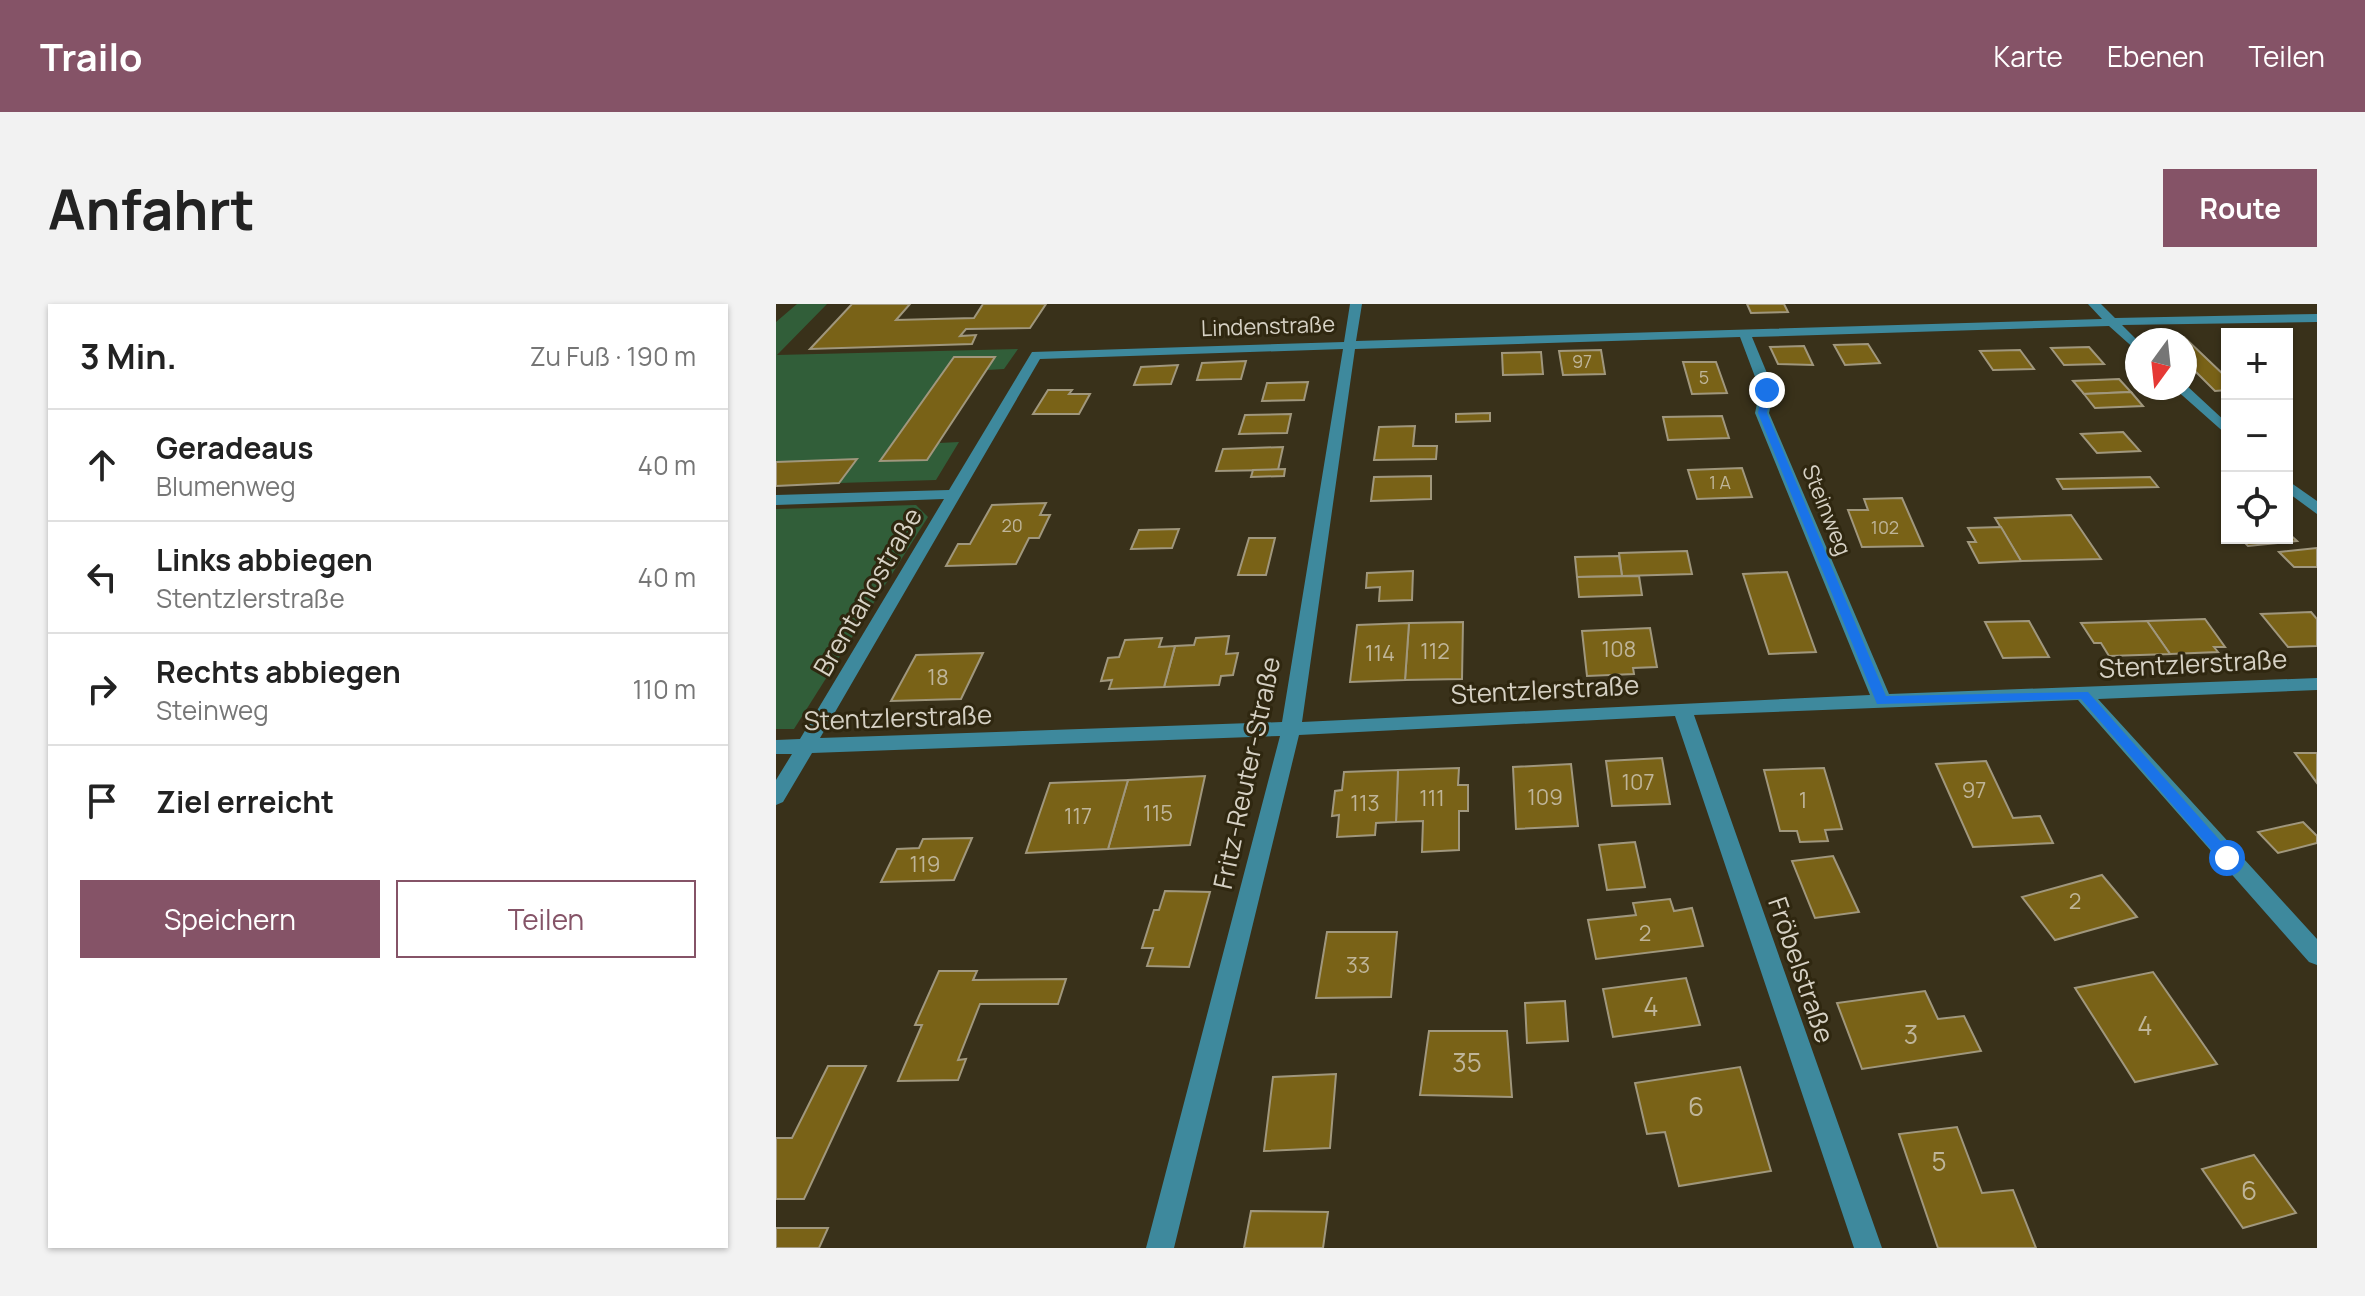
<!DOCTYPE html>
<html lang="de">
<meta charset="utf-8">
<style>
body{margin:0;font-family:Manrope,sans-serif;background:#f2f2f2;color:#222}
.controls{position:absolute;right:24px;top:24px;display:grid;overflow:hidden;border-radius:0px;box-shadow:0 2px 6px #0004}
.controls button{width:72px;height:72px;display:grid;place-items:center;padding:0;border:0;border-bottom:2px solid #e0e0e0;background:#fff;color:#222;font:40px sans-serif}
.compass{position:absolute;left:1349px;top:24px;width:72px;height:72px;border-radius:50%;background:#fff;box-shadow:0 2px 6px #0004;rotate:195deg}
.stop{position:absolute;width:24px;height:24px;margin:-18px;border:6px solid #1a73e8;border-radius:50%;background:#fff}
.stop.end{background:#1a73e8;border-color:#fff;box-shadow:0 2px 8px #0008}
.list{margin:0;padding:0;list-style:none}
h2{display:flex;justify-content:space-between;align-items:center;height:104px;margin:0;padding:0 32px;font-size:34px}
h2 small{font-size:26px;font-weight:400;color:#767676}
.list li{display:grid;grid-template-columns:52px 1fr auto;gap:24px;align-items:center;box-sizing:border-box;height:112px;padding:0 32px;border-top:2px solid #e0e0e0}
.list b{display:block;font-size:30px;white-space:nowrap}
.list p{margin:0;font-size:26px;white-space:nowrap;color:#767676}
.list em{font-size:26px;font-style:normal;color:#767676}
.actions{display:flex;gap:16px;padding:24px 32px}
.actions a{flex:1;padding:18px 0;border:2px solid #855367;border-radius:0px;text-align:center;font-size:28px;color:#855367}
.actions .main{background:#855367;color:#fff}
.icon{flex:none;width:44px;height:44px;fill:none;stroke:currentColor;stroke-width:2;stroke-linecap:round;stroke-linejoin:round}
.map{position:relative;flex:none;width:1541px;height:944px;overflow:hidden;border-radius:0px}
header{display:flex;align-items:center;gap:48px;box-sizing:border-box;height:112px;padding:0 40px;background:#855367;color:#fff}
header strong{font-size:38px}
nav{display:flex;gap:44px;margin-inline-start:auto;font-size:28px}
.intro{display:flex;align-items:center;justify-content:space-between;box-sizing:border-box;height:192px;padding:0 48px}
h1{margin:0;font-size:56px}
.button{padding:20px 36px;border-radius:0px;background:#855367;color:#fff;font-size:28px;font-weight:700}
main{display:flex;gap:48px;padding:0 48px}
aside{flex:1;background:#fff;border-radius:0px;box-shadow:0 2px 6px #0004}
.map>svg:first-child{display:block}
.green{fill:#315e39}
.building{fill:#796217;stroke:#a0977d;stroke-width:2}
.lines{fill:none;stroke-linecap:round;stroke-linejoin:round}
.minor{fill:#3e899d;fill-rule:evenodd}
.route{fill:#1a73e8}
.labels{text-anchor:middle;stroke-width:6;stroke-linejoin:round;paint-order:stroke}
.far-number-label{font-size:18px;fill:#bfb599}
.far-street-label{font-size:22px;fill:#d6d1c4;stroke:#2f2710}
.number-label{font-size:22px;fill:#bfb599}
.street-label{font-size:26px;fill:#d6d1c4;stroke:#2f2710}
.near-number-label{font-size:26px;fill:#bfb599}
</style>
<header>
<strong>Trailo</strong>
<nav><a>Karte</a><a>Ebenen</a><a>Teilen</a></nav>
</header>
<div class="intro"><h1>Anfahrt</h1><a class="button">Route</a></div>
<main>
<aside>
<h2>3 Min.<small>Zu Fuß · 190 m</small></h2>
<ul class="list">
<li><svg class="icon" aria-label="ahead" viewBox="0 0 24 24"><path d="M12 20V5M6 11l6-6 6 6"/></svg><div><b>Geradeaus</b><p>Blumenweg</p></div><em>40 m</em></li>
<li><svg class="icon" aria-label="left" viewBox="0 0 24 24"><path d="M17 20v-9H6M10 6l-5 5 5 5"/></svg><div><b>Links abbiegen</b><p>Stentzlerstraße</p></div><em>40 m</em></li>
<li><svg class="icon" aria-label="right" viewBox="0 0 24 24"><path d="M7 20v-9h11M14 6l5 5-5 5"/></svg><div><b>Rechts abbiegen</b><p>Steinweg</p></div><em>110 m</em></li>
<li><svg class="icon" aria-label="arrive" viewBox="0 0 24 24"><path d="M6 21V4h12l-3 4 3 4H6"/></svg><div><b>Ziel erreicht</b></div></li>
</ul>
<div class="actions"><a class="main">Speichern</a><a>Teilen</a></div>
</aside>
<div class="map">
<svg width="1541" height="944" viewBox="0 0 1541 944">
<rect width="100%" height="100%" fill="#39311a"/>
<g class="green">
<polygon points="21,0 51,0 1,51 242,45 228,65 211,66 218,53 178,54 105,156 151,156 163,139 183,138 160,176 63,179 80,155 0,158 0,18"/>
<polygon points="140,201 152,213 18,425 0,425 0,205"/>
</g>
<g class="building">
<polygon points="76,0 134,0 120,16 198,14 207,0 270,0 254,24 190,25 184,32 200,31 196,40 34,45"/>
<polygon points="971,0 1008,0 1012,8 975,9"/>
<polygon points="1385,33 1408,33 1451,74 1451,86 1439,87 1409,57 1409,36"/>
<polygon points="1092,40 1104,59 1069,61 1058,41"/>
<polygon points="1028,42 1037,61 1002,60 994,43"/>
<polygon points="1313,43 1328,60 1288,61 1275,44"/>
<polygon points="825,46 829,70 787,71 783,47"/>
<polygon points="1244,46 1258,65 1217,66 1204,47"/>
<polygon points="765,48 767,70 727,71 726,49"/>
<polygon points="178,53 219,53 151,156 104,157"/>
<polygon points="470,57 465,75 421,76 426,59"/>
<polygon points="907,58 940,58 951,89 916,90"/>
<polygon points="402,61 395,80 358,81 365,63"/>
<polygon points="1343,75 1355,88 1308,90 1297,77"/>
<polygon points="532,78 528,96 486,97 491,79"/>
<polygon points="272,86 296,86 293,90 314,90 303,110 257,110"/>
<polygon points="1355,88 1367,102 1319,104 1308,90"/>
<polygon points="714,109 714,117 680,118 680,110"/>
<polygon points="515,110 511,129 463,130 469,111"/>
<polygon points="946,112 953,134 892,136 887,113"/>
<polygon points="639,122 637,142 661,142 660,155 598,156 603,123"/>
<polygon points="1347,128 1364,147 1321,149 1305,130"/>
<polygon points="507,143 502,166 440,167 447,145"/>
<polygon points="81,155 63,179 0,182 0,158"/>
<polygon points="966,164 976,193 921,195 912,166"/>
<polygon points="509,165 508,172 475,173 477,166"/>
<polygon points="655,172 655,195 595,197 598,173"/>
<polygon points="1374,173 1382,183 1287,185 1281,175"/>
<polygon points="1126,194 1147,242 1086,243 1072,206 1092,206 1088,195"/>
<polygon points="270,199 264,211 274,211 263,234 253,234 240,260 170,262 182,240 194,240 216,201"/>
<polygon points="1295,211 1325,255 1245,257 1219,214"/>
<polygon points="1225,223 1245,257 1203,259 1192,238 1200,238 1192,224"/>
<polygon points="403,225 396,244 355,245 363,226"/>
<polygon points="1511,228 1521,237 1472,242 1464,234 1511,234"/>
<polygon points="473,234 499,234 490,271 462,271"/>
<polygon points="1541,244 1541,263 1518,263 1503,248"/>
<polygon points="911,247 916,270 846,272 843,249"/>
<polygon points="843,252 846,272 801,273 799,253"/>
<polygon points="637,267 636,296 603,297 604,283 590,284 591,269"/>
<polygon points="1011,268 1040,348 993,350 967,270"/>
<polygon points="863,272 866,291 803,293 801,273"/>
<polygon points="1535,308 1541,315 1541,342 1512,343 1485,310"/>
<polygon points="1429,315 1449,343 1438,343 1442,348 1394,350 1371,317"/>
<polygon points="1253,317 1273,353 1227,354 1209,318"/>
<polygon points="1371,317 1394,350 1333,352 1325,339 1318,339 1305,319"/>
<polygon points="687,318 686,375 629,376 633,319"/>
<polygon points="633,319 629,376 574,378 581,321"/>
<polygon points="874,324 881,363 857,364 858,370 811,372 806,327"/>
<polygon points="453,332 450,350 462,349 457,371 445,372 443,381 388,383 399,342 418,341 420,334"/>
<polygon points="386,334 383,343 399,342 388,383 333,385 336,376 325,377 332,354 343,353 349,336"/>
<polygon points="207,349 185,395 115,397 140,351"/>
<polygon points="1519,449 1541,449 1541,479"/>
<polygon points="886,454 894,500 836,502 830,457"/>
<polygon points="1210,457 1237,514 1264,512 1277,539 1197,543 1160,460"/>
<polygon points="795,460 802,522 740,525 737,463"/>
<polygon points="683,464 682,481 692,481 692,507 683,507 683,546 646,548 647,517 620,518 622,466"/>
<polygon points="1048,464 1066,525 1049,526 1052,537 1024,538 1021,527 1004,527 988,466"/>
<polygon points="622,466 620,518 600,519 599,531 561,533 563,511 556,512 559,487 566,486 568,468"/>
<polygon points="429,472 414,541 332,545 352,476"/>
<polygon points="352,476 332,545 250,549 274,479"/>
<polygon points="1527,518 1541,532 1541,539 1502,549 1482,528"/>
<polygon points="196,534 178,576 105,578 121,545 143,544 147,535"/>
<polygon points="859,538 869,583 831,586 823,541"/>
<polygon points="1057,552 1083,608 1039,614 1016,557"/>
<polygon points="1326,571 1361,613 1279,636 1246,593"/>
<polygon points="389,587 434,588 413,663 371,662 377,644 366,644 378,606 383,606"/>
<polygon points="894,595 898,607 916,604 927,642 820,655 812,616 860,611 857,599"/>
<polygon points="551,628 621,628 615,693 540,694"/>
<polygon points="163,667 201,667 197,676 290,675 282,700 204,700 182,756 190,755 182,776 122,777 146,721 139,721"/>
<polygon points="1377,668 1441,760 1359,778 1299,684"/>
<polygon points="910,674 924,721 837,733 827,685"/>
<polygon points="1149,687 1162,715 1188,712 1205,747 1086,765 1061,699"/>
<polygon points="789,697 792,737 751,739 749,699"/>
<polygon points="653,727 731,727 736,793 644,791"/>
<polygon points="52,762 90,762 28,895 0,895 0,834 16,834"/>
<polygon points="964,763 995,867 903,882 889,828 871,830 859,779"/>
<polygon points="560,770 554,844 488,847 497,773"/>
<polygon points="1181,823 1206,889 1237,886 1260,944 1162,944 1123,830"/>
<polygon points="1478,851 1520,909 1467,924 1426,865"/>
<polygon points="475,907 552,908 547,944 468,944"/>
<polygon points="0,924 52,924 43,944 0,944"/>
</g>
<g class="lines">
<g class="minor">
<path d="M 574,0 L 586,0 L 580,37 L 1326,15 L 1312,0 L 1325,0 L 1339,14 L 1541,10 L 1541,18 L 1346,21 L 1361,36 L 1361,47 L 1333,22 L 976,33 L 998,86 L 993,109 L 1113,390 L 1541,374 L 1541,386 L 1322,395 L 1541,635 L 1541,661 L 1533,658 L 1302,396 L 918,411 L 1106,944 L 1078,944 L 899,412 L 523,431 L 398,944 L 370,944 L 504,432 L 36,449 L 7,498 L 0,501 L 0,476 L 16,450 L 0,450 L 0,436 L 24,435 L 168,195 L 0,201 L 0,191 L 173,186 L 256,48 L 568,38 ZM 964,33 L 984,86 L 979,109 L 1094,391 L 526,418 L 579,45 ZM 567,45 L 506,418 L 44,434 L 264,55 Z"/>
<polygon points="1410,81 1451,119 1451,131 1398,84 1409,84"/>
<polygon points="1511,176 1541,197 1541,210 1511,188"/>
</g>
</g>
<polygon class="route" points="991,83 995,86 991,109 1110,392 1312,388 1456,550 1456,558 1446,558 1305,395 1101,400 982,109 986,86"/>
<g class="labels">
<g class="far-number-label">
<text x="806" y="64">97</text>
<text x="928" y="80">5</text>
<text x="944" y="185">1 A</text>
<text x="236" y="228">20</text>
<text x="1109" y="230">102</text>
</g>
<g class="far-street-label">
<text transform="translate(492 22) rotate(-2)" y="8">Lindenstraße</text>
<text transform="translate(1051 206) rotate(68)" y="8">Steinweg</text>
</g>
<g class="number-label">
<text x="843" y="353">108</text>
<text x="659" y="355">112</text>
<text x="604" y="357">114</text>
<text x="162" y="381">18</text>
<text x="862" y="486">107</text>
<text x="1198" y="494">97</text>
<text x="769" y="501">109</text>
<text x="656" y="502">111</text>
<text x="1027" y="504">1</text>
<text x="589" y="507">113</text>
<text x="382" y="517">115</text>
<text x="302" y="520">117</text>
<text x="149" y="568">119</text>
<text x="1299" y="605">2</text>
<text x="869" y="637">2</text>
<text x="582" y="669">33</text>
</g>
<g class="street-label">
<text transform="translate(92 288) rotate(-60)" y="9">Brentanostraße</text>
<text transform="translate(1417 360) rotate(-3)" y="9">Stentzlerstraße</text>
<text transform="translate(769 386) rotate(-3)" y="9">Stentzlerstraße</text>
<text transform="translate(122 414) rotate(-2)" y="9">Stentzlerstraße</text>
<text transform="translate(471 469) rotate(-78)" y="9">Fritz-Reuter-Straße</text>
<text transform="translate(1025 666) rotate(71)" y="9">Fröbelstraße</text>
</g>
<g class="near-number-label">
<text x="875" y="712">4</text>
<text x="1369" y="731">4</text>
<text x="1135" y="740">3</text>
<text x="691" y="768">35</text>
<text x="920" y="812">6</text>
<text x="1163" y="867">5</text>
<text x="1473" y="896">6</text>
</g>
</g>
</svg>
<div class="controls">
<button>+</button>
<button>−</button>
<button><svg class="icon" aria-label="locate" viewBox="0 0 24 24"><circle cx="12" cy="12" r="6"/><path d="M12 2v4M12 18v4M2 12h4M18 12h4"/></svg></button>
</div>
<svg class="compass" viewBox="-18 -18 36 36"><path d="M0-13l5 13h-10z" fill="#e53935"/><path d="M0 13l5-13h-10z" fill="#767676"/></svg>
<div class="stop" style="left:1451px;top:554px"></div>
<div class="stop end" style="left:991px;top:86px"></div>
</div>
</main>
